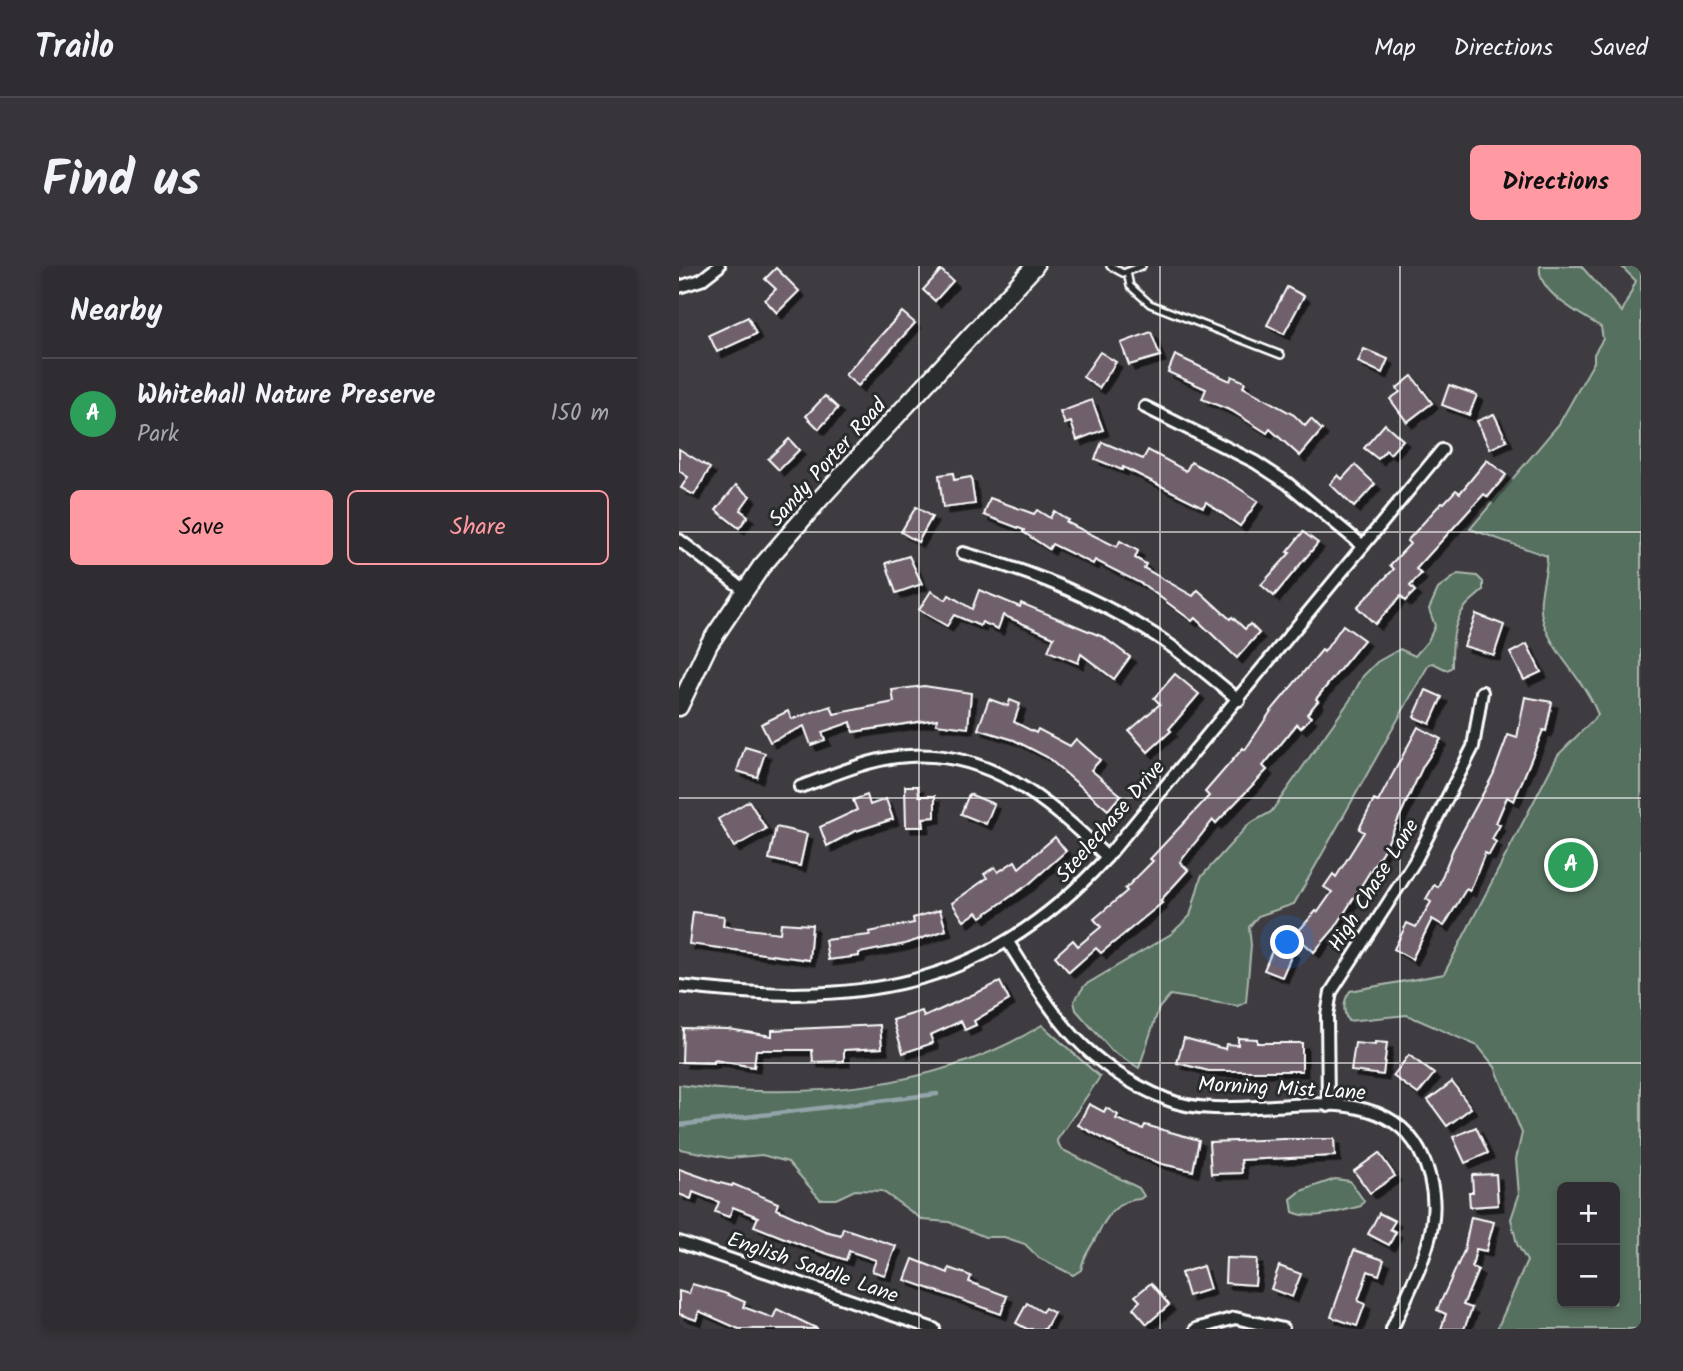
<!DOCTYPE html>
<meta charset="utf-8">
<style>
body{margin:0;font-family:Kalam,sans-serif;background:#373539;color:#f1f3f6}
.controls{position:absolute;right:21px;bottom:21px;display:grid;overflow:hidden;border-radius:10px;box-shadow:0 4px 10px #0003}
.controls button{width:63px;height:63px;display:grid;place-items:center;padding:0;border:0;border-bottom:2px solid #4a494d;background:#2f2d31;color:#f1f3f6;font:35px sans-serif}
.you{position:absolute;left:609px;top:677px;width:24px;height:24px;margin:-18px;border:5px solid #fff;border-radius:50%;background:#1a73e8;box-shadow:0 0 0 10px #1a73e833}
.badge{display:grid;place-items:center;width:46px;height:46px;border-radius:50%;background:#ff9aa2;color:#fff;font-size:23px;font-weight:700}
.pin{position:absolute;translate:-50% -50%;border:4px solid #fff;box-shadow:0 2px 7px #0006}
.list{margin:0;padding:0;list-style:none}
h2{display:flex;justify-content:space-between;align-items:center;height:91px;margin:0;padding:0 28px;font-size:30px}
h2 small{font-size:23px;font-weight:400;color:#a7a8ab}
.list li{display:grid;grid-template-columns:46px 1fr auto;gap:21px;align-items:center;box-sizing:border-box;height:112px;padding:0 28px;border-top:2px solid #4a494d}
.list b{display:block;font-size:26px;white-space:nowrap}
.list p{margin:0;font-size:23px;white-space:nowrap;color:#a7a8ab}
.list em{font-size:23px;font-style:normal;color:#a7a8ab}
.actions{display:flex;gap:14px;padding:21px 28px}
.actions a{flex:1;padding:16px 0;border:2px solid #ff9aa2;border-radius:10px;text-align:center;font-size:24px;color:#ff9aa2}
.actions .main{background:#ff9aa2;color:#111}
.map{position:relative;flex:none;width:962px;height:1063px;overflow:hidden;border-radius:10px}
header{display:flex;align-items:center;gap:42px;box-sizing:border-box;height:98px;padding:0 35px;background:#2f2d31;border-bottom:2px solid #4a494d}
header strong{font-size:33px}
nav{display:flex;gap:38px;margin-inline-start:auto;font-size:24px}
.intro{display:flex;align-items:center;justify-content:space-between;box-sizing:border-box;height:168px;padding:0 42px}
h1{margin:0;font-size:49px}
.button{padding:18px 32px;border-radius:10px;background:#ff9aa2;color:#111;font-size:24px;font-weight:700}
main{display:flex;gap:42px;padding:0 42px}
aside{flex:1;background:#2f2d31;border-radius:10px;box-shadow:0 4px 10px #0003}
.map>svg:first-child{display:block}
.green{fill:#546f5e;stroke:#aab7ae;stroke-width:2;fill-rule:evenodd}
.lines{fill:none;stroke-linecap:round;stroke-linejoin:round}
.stream{stroke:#92a4a8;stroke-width:4.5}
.building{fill:#70606c;stroke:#fff;stroke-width:2;filter:url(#shadow)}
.lane-casing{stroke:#fff;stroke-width:10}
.street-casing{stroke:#fff;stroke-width:16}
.secondary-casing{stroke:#fff;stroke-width:21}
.lane{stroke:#2a2d2e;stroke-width:5}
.street{stroke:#2a2d2e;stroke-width:10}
.secondary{stroke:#2a2d2e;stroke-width:16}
.grid{fill:none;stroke:#fff;stroke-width:2;stroke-opacity:0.55}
.labels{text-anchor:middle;stroke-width:6;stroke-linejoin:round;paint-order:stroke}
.street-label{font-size:21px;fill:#fff;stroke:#2a2d2e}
</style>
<header>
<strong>Trailo</strong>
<nav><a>Map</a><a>Directions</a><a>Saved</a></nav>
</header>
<div class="intro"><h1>Find us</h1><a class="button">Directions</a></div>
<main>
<aside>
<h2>Nearby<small></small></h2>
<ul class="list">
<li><span class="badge" style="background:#2e9e5b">A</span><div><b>Whitehall Nature Preserve</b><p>Park</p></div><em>150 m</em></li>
</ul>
<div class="actions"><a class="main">Save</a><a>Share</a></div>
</aside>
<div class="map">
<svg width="962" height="1063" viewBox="0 0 962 1063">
<defs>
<filter id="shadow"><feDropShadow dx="5.5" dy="5.5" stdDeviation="0" flood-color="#0009"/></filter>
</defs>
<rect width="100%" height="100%" fill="#3f3c41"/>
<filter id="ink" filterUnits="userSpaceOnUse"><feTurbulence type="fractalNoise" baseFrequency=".0143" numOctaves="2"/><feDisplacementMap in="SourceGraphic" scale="14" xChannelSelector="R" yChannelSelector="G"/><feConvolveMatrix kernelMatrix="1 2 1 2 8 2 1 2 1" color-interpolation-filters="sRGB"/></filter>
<g filter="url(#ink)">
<g class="green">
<path d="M 861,0 L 902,0 L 943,46 L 957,15 L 942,0 L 962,0 L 962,1063 L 818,1063 L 848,995 L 838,978 L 832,953 L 840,929 L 837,893 L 843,867 L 816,801 L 799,780 L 728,749 L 669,755 C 663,744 664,735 671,725 L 765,708 L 879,489 L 919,449 C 907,415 875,390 864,355 C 857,333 868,312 868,290 L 791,263 L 880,158 L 915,96 L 915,88 L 924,73 L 922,61 C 902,48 857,27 861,0 ZM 883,921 L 936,921 L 936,1037 L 883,1037 Z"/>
<path d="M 779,308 L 798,310 L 804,316 L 804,324 C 799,330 792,334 787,340 C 773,357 773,379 773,401 L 768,404 L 754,397 L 750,398 L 615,638 L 579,650 L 570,661 L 572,679 L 567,736 L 559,740 L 491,729 L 480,742 L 460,802 L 433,785 L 397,744 L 395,735 L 406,719 L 492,668 L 511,650 L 522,611 L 570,558 L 592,546 L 671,434 L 684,410 L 698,396 L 721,383 L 736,390 L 749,375 L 756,360 L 750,343 L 759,323 Z"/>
<path d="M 363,759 L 421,811 L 378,874 L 382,883 L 460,922 L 465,930 L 461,933 C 435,934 426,954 415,975 C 409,986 404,991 402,1004 L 394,1009 L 360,992 L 346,978 L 325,971 L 306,971 L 270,956 L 244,954 L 203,925 L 176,924 L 157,933 L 141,933 L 109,896 L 83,889 L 50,892 L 0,883 L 0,819 C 123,834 257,825 363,759 Z"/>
<path d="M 656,913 L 671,915 L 685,935 L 682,940 C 662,945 633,955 614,946 L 612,933 L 622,925 Z"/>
</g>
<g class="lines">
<polyline class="stream" points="0,859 258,828"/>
</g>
<g class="building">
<polygon points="97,2 120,25 98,47 86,34 97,23 86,13"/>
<polygon points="262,4 274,15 256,35 244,24"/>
<polygon points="608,21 625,30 605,68 588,59"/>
<polygon points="223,46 236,57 179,120 166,109"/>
<polygon points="69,51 77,68 38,86 30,69"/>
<polygon points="472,66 481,90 450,99 442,77"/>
<polygon points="685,83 709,93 703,107 679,96"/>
<polygon points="421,86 437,96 420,122 404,111"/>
<polygon points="496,89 551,115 553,110 566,116 564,121 615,149 626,160 632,153 643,164 621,190 591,163 588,167 553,145 523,133 527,123 489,106"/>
<polygon points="733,110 753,137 728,156 711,133 721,126 718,122"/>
<polygon points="770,119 798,129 790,149 763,139"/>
<polygon points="146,130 159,142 140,163 127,150"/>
<polygon points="413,134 424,164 398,174 392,156 386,158 381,146"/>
<polygon points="815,148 828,175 811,183 798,155"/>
<polygon points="706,158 724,174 711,188 707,184 699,193 685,182"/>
<polygon points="110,173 120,184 100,204 89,193"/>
<polygon points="423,176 464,193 469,184 507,205 512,196 552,217 579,235 561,260 527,236 524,241 444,201 443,204 416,193"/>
<polygon points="0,183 31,202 15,229 2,222 9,211 0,205"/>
<polygon points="808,194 827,209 809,231 805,228 737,303 742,308 731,320 736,325 726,335 722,330 696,358 678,341 715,303 711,299 731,278 728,275 763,236 765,237 777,224 781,227"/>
<polygon points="676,199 696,218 675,241 651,218 659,209 663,213"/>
<polygon points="274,207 275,214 292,211 296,238 264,242 260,209"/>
<polygon points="57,219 71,230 61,244 69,250 60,262 37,244"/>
<polygon points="311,232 355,248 358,244 371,252 375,245 389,254 387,256 438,281 441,275 459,285 456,292 467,298 465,302 514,330 519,324 551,353 553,351 566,363 571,358 580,367 558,392 516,352 513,355 465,319 416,294 414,298 373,278 370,283 344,266 345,264 305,249"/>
<polygon points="237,241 253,251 239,276 222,266"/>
<polygon points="624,266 639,277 595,330 582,319 611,287 608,286"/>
<polygon points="230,290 243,318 217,327 207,297"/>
<polygon points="300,324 341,341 342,337 424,371 451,391 435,413 402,388 399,397 369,385 375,371 324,349 319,363 303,356 301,360 275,349 268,360 240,344 252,325 267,334 270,329 293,343"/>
<polygon points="797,348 825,359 815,389 785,380"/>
<polygon points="664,359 685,374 637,433 639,435 628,448 632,451 622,462 618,458 584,500 588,504 537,557 534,554 501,596 509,604 481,635 483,637 422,687 417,682 390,706 376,690 394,674 399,680 422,661 415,653 448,625 446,623 474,595 471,593 530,530 526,526 564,482 566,484 592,445 643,384 645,386"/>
<polygon points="848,378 862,406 845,414 831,387"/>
<polygon points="496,408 520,428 490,463 492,465 469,486 450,465 481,438 475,432"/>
<polygon points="245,420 292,427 289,462 257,458 258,453 174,466 172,456 143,466 146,474 132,479 125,460 91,476 82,458 109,445 113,453 152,440 155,448 215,436 213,424"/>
<polygon points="747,424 763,431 751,458 735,451"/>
<polygon points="846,431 873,436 867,465 864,464 835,535 828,531 817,557 821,559 813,573 817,576 810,589 806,587 791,625 787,623 765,660 753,653 733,693 715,683 728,657 737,661 752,636 747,633 755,619 759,621 774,583 814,509 829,469 838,472"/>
<polygon points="310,433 329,440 331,434 341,438 335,456 357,467 359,463 391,480 397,473 421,494 412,504 442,529 429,544 368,491 335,474 299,463"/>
<polygon points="739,461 762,473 744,500 708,578 656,662 635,686 616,669 637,645 639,646 653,626 645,621 654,608 657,611 685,566 680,563 695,534 699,536"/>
<polygon points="66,481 86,487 78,511 58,505"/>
<polygon points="226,520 239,520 240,530 256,530 256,551 244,552 245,561 227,561"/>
<polygon points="290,528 315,538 307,558 282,548"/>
<polygon points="188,529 191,539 207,533 214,553 174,566 148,580 141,561 178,544 174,534"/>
<polygon points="70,535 87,563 55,581 39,553"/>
<polygon points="97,561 128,568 121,600 90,593"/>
<polygon points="376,571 387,585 350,618 302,651 298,646 285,655 273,637 308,612 305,608 316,601 319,606 336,595 340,602"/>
<polygon points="261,644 267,664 226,678 180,687 180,690 149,694 146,674 191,669 190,666 235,657 234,652"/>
<polygon points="14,646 45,650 44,660 101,667 102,657 133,659 130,694 10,678"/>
<polygon points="596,678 614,686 603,711 585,704"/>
<polygon points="321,716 330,734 295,755 297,759 286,764 282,755 251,769 254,777 224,787 214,754 243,745 245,751"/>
<polygon points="201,759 203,782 165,784 165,795 134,796 133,784 77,784 75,801 35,794 35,797 3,796 4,762 49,763 93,770 93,764"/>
<polygon points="505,772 546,783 547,778 559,779 559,772 578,773 578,777 623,777 623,805 530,805 498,797"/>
<polygon points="696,776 708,777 704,809 672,805 676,777 696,779"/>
<polygon points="730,789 755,808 739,828 714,810"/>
<polygon points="773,816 792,842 768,860 749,834"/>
<polygon points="410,838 425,846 427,842 439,849 437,853 464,863 466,859 520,874 514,905 483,898 440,881 399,859"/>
<polygon points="797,861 809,887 786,897 774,871"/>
<polygon points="605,873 655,873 656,890 562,894 563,907 532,908 530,876"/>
<polygon points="700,887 716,910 691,927 675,905"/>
<polygon points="0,903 37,916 53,920 54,918 99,937 97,943 146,965 162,969 164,962 217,980 206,1009 193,1005 197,994 170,985 167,994 128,981 75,960 79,951 54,941 50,951 36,946 40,936 14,926 12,933 0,928"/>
<polygon points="817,908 819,939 791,941 790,926 794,926 793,909"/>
<polygon points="700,947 716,955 711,963 717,966 710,979 689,968"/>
<polygon points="792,951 815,956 807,985 797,983 793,1001 799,1004 784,1039 793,1042 785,1063 762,1063 767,1048 758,1044 785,985"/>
<polygon points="675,984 705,994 700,1009 689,1005 679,1035 686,1038 678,1060 652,1051"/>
<polygon points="547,992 578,993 576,1019 546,1017"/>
<polygon points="234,993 269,1007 270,1002 292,1010 290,1016 328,1030 322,1048 226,1014"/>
<polygon points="524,1000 531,1023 509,1030 502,1007"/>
<polygon points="600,1000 622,1008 613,1031 592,1023"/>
<polygon points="472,1017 490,1039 468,1058 454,1042 461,1035 456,1030"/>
<polygon points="13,1018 45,1027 66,1036 64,1041 94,1052 98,1043 139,1063 60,1063 20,1045 17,1054 0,1048 0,1025 10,1028"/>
<polygon points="348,1037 363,1046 366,1042 375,1047 366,1063 348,1063 337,1057"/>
</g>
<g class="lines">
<g class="lane-casing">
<g id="lane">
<polyline points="431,0 444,7 463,0"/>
<polyline points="448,6 451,20 471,38 602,89"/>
</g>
</g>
<g class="street-casing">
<g id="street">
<polyline points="0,21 22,14 40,0"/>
<polyline points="466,141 576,196 608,217 684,280"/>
<polyline points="0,274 64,323"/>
<path d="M 284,287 C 351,305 417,332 476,369 C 506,388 533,412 560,434"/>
<path d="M 121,521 C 152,510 185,495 218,491 C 306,479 370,535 428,591"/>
<path d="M 329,676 C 375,750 403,798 487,833 C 559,864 695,800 740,884 C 775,950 740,1000 713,1063"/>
<path d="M 0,720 C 175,741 304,727 428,591 L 763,184"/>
<polyline points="649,840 648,749 652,726 736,595 794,481 803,426"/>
<polyline points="0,976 255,1063"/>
<polyline points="517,1063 556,1052 604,1063"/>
</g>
</g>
<g class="secondary-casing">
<polyline id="secondary" points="0,441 30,378 82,301 141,233 356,0"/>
</g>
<use href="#lane" class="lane"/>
<use href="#street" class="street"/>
<use href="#secondary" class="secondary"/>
</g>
</g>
<path class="grid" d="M 240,0 L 240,1063M 481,0 L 481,1063M 721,0 L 721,1063M 0,266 L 962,266M 0,532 L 962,532M 0,797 L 962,797"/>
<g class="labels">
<g class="street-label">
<text transform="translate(148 196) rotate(-48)" y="7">Sandy Porter Road</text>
<text transform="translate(431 555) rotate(-49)" y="7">Steelechase Drive</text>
<text transform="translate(694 619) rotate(-58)" y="7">High Chase Lane</text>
<text transform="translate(603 822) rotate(3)" y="7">Morning Mist Lane</text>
<text transform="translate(134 1001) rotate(19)" y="7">English Saddle Lane</text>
</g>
</g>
</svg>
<div class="controls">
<button>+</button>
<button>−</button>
</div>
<div class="you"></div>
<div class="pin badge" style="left:892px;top:599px;background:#2e9e5b">A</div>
</div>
</main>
